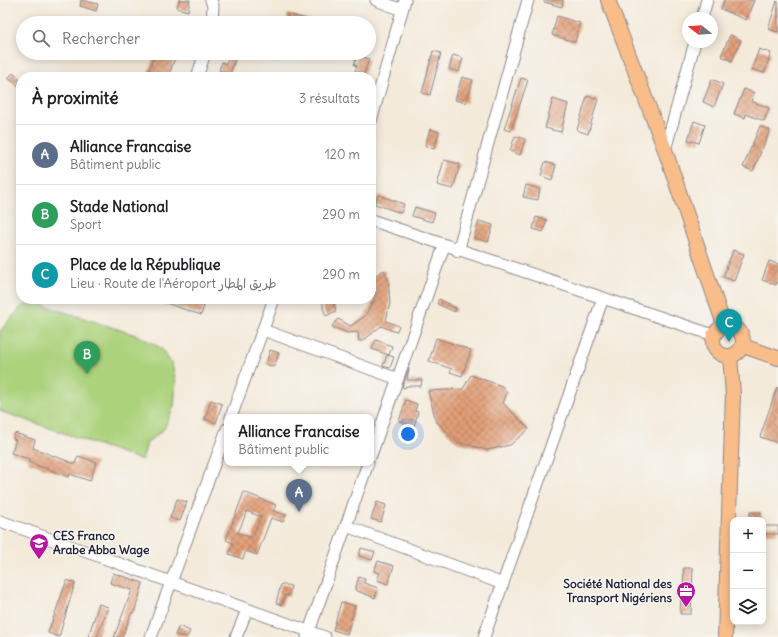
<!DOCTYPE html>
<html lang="fr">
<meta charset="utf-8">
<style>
body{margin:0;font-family:Delius,"Playpen Sans Arabic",sans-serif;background:#f2f2f2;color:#202124}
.controls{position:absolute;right:12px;bottom:12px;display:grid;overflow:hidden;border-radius:8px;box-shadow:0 2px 10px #0003}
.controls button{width:36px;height:36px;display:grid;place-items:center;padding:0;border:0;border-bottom:1px solid #e0e0e0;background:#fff;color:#202124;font:20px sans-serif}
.compass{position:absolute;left:682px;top:12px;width:36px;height:36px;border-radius:50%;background:#fff;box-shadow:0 2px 10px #0003;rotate:287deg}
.you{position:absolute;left:408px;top:434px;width:14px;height:14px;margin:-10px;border:3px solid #fff;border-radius:50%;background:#1a73e8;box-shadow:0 0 0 6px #1a73e833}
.badge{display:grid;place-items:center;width:26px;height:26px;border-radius:50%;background:#2563eb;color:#fff;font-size:13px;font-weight:700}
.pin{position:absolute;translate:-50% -33px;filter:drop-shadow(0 1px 2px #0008)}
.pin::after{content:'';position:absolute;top:21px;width:14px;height:12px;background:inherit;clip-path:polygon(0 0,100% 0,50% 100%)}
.popup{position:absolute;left:224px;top:414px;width:150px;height:52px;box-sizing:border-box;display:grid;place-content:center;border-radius:8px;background:#fff;filter:drop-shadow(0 1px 3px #0005);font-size:13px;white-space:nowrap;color:#757577}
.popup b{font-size:15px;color:#202124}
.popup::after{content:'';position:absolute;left:50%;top:100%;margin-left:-8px;border:8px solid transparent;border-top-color:#fff}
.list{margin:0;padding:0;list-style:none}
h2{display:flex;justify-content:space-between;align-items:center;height:52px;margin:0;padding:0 16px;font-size:17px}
h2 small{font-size:13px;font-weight:400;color:#757577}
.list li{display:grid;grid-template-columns:26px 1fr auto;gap:12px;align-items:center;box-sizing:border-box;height:60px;padding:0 16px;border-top:1px solid #e0e0e0}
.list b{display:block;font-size:15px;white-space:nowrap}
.list p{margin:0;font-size:13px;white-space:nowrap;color:#757577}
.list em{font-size:13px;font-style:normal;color:#757577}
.icon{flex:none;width:22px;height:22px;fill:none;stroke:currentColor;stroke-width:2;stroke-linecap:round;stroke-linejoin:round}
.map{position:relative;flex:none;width:778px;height:637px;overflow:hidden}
.search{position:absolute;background:#fff;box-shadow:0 2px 10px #0003;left:16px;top:16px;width:360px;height:44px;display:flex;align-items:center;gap:10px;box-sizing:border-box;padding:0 14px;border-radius:22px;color:#757577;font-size:15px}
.panel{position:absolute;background:#fff;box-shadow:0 2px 10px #0003;left:16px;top:72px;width:360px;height:232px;border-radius:16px}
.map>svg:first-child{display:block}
.pitch{fill:#acd27c;stroke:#677a5c}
.building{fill:url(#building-cross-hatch);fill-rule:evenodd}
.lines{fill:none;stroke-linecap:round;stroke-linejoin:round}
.minor-casing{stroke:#8b868a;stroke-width:13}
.major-casing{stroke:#8b868a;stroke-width:16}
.minor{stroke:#fff;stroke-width:11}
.major{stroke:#f8bd89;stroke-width:14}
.labels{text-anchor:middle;stroke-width:3;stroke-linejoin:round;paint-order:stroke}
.poi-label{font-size:12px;font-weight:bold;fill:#22223b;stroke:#f6f6f2;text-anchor:start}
</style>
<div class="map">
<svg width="778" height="637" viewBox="0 0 778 637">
<defs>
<pattern id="building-cross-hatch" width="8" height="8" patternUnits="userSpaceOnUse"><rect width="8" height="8" fill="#e29f77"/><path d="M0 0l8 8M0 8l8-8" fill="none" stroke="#b78163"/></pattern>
</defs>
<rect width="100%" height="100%" fill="#f6f6f2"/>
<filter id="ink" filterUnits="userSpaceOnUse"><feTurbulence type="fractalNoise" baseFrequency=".025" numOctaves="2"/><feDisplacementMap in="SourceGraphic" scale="8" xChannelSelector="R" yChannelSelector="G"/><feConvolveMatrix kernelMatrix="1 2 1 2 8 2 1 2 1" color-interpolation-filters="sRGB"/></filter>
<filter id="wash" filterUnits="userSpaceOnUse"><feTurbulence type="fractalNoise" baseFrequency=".012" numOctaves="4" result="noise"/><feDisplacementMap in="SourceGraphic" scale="16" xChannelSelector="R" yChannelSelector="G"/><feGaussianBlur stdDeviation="0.9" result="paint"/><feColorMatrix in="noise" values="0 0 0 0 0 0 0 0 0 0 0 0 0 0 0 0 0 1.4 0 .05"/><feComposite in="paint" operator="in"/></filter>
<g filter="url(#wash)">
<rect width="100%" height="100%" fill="#f4eada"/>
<polygon class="pitch" points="40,304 139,336 161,348 172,364 176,383 174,406 164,429 147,443 142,460 0,411 0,331 22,306"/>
<g id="blocks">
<g class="building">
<polygon points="81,0 98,4 96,11 80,6"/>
<polygon points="179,0 190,0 188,11 177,8"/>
<polygon points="544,0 563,0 562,7 544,2"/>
<polygon points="724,0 754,0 746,20 721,9"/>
<polygon points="777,1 778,2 778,32 768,29"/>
<polygon points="288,14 313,21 312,23 286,22"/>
<polygon points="557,16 580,23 575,42 552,35"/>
<polygon points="730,35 741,40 732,61 721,56"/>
<polygon points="759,49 771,53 764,73 752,69"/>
<polygon points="433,51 441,53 430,95 422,93"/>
<polygon points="155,53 177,53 168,77 158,77 148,73"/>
<polygon points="230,53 237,53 230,74 219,70 222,62 226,64"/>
<polygon points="357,55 369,59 363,77 354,75 357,66 354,65"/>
<polygon points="453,55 463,58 459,72 449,69"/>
<polygon points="13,73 21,81 21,88 8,78"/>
<polygon points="462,77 473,80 466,103 455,100"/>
<polygon points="521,78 528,80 511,131 504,129"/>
<polygon points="712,79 723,84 714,107 703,102"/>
<polygon points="744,89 754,93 751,101 769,108 764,121 746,114 745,118 734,114"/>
<polygon points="587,96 598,99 588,134 577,130"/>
<polygon points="553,99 568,104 561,132 545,128"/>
<polygon points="694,121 705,125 699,143 688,140"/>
<polygon points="760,126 770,130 753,171 743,167"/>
<polygon points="430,129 439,132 434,149 425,146"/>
<polygon points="515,136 525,139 520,155 510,151"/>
<polygon points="444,160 460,164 453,189 437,185"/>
<polygon points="545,162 556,165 552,180 541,176"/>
<polygon points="526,185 540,189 538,200 523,197"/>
<polygon points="378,195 404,204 401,213 375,204"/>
<polygon points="415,207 435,213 432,222 412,216"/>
<polygon points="536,217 547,220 543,232 533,229"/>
<polygon points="479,221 493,225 488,242 474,238"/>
<polygon points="733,250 744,254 734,281 723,277"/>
<polygon points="769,261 778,264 778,278 776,285 762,280"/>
<polygon points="384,270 388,279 390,303 386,321 399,326 396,332 381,326 363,341 359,341 358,332 348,333 335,328 332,326 338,319 351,326 365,316 374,300 371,278"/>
<polygon points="161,299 203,299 201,305 204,306 201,315 160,301"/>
<polygon points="323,299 333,299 336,311 326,316 323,308"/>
<polygon points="439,299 456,308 455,312 437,304"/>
<polygon points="436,338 471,350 462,376 450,372 452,369 429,361"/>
<polygon points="376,340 392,346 389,355 372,349"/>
<polygon points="270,350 279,353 274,367 266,364"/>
<polygon points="387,355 394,357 390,368 383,366"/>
<polygon points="409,368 407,380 422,380 421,386 406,386 405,388 402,387"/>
<polygon points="471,375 502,386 507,393 503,403 529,429 510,445 487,450 457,442 436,421 428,391 463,389"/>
<polygon points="777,387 778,388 778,443 760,437"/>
<polygon points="211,400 222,404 216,423 205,419"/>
<polygon points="406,400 417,404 415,411 418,412 414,427 399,421"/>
<polygon points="15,433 35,440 33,448 75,464 78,456 96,462 90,481 70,474 69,477 28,462 29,459 11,453 16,440 13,439"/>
<path d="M 244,492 L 276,505 L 273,511 L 286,515 L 283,522 L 271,518 L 257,555 L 246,551 L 243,559 L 229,554 L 233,543 L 226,540 ZM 247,511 L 261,517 L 252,538 L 238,533 Z"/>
<polygon points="177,499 187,502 180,521 170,518"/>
<polygon points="377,502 386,505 381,522 371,519"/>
<rect x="750" y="512" width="11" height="8"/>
<rect x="763" y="526" width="15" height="8"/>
<polygon points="361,548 375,552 372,560 359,556"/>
<polygon points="378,561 394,566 388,584 377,580 380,573 374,571"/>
<polygon points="684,568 693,568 691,614 680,614 681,594 683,594"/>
<polygon points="113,573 143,583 134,613 132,612 122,637 114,637 132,590 110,583"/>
<polygon points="359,577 365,579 364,583 378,588 375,598 355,590"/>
<polygon points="67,580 75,583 59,637 48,633"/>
<polygon points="281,584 291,586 289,596 285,595 282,605 276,603"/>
<polygon points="341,602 355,606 347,634 333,630"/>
<polygon points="99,604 108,607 97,637 88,637"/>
<polygon points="179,626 190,631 187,637 175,635"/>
</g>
</g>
</g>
<g filter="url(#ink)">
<use href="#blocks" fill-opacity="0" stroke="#8b868a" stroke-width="1"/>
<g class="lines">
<g class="minor-casing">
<g id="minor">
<polyline points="211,0 213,6 212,23"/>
<polyline points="376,0 402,10"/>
<polyline points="702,18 707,0"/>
<polyline points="197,77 205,53"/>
<polyline points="371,121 405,0"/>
<polyline points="665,150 695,42"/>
<polyline points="371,220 713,335"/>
<polyline points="458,251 528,0"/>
<polyline points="263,330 398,379"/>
<polyline points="231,417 274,299"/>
<polyline points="371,455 444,246"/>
<polyline points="0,521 325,637"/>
<polyline points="346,526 503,584"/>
<polyline points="151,637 227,429"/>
<polyline points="236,637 247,610"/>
<polyline points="307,637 368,463"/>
<polyline points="484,637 603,298"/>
</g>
</g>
<g class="major-casing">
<g id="major">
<polyline points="608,0 665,150 724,325"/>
<circle cx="728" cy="341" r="15"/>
<polyline points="743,346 778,358"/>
<polyline points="725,637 733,394 730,356"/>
</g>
</g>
<use href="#minor" class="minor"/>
<use href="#major" class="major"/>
</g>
</g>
<defs>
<g id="school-pin" transform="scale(1)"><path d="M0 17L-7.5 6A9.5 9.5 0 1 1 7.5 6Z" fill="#b5179e" stroke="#f6f6f2"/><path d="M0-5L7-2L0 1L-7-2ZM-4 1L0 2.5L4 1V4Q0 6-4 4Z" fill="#fff"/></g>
<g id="office-pin" transform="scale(1)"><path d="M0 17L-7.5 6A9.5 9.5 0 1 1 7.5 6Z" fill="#b5179e" stroke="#f6f6f2"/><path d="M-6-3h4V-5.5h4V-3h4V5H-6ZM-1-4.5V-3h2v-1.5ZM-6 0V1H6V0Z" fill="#fff"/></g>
</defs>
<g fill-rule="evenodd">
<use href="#school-pin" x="39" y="543"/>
<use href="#office-pin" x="686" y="591"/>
</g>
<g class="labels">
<g class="poi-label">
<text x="53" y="540">CES Franco<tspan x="53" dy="14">Arabe Abba Wage</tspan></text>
<text x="672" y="588" text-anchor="end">Société National des<tspan x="672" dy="14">Transport Nigériens</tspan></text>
</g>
</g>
</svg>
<div class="controls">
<button>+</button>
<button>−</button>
<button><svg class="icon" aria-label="layers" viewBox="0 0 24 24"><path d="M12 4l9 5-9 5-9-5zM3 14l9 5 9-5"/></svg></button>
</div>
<svg class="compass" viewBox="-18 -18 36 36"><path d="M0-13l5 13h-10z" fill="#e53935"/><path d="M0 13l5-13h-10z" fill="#757577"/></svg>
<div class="you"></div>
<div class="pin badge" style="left:299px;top:512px;background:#5c6f8a">A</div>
<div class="popup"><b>Alliance Francaise</b>Bâtiment public</div>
<div class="pin badge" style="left:87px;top:374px;background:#2e9e5b">B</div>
<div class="pin badge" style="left:729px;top:342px;background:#0f9aa8">C</div>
<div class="search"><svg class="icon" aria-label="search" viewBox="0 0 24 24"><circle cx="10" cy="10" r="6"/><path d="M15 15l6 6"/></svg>Rechercher</div>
<section class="panel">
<h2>À proximité<small>3 résultats</small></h2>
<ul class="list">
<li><span class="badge" style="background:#5c6f8a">A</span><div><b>Alliance Francaise</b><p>Bâtiment public</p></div><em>120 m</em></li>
<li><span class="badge" style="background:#2e9e5b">B</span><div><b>Stade National</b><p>Sport</p></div><em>290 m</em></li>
<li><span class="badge" style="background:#0f9aa8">C</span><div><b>Place de la République</b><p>Lieu · Route de l'Aéroport طريق المطار</p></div><em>290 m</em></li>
</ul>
</section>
</div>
